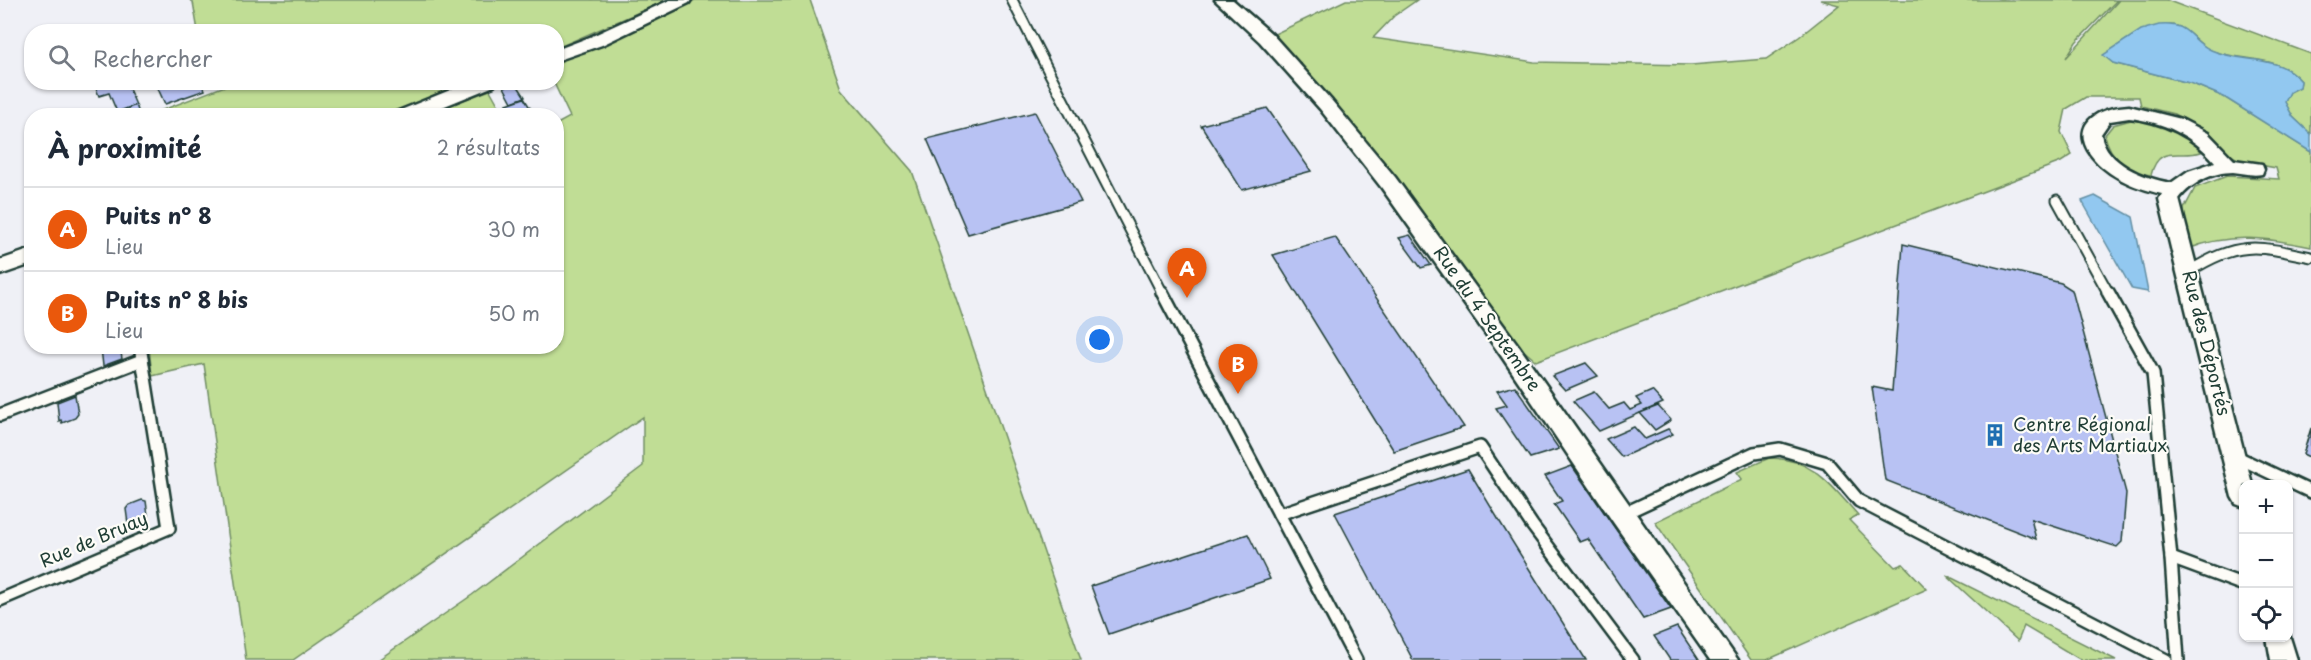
<!DOCTYPE html>
<html lang="fr">
<meta charset="utf-8">
<style>
body{margin:0;font-family:"Playpen Sans",sans-serif;background:#f6f6f7;color:#1f2937}
.controls{position:absolute;right:18px;bottom:18px;display:grid;overflow:hidden;border-radius:12px;box-shadow:0 2px 4px #0004}
.controls button{width:54px;height:54px;display:grid;place-items:center;padding:0;border:0;border-bottom:2px solid #e0e1e3;background:#fff;color:#1f2937;font:30px sans-serif}
.you{position:absolute;left:1100px;top:340px;width:21px;height:21px;margin:-15px;border:4px solid #fff;border-radius:50%;background:#1a73e8;box-shadow:0 0 0 9px #1a73e833}
.badge{display:grid;place-items:center;width:39px;height:39px;border-radius:50%;background:#ea580c;color:#fff;font-size:20px;font-weight:700}
.pin{position:absolute;translate:-50% -50px;filter:drop-shadow(0 2px 3px #0008)}
.pin::after{content:'';position:absolute;top:32px;width:21px;height:18px;background:inherit;clip-path:polygon(0 0,100% 0,50% 100%)}
.list{margin:0;padding:0;list-style:none}
h2{display:flex;justify-content:space-between;align-items:center;height:78px;margin:0;padding:0 24px;font-size:26px}
h2 small{font-size:20px;font-weight:400;color:#747a83}
.list li{display:grid;grid-template-columns:39px 1fr auto;gap:18px;align-items:center;box-sizing:border-box;height:84px;padding:0 24px;border-top:2px solid #e0e1e3}
.list b{display:block;font-size:22px;white-space:nowrap}
.list p{margin:0;font-size:20px;white-space:nowrap;color:#747a83}
.list em{font-size:20px;font-style:normal;color:#747a83}
.icon{flex:none;width:33px;height:33px;fill:none;stroke:currentColor;stroke-width:2;stroke-linecap:round;stroke-linejoin:round}
.map{position:relative;flex:none;width:2311px;height:660px;overflow:hidden}
.search{position:absolute;background:#fff;box-shadow:0 2px 4px #0004;left:24px;top:24px;width:540px;height:66px;display:flex;align-items:center;gap:15px;box-sizing:border-box;padding:0 21px;border-radius:24px;color:#747a83;font-size:22px}
.panel{position:absolute;background:#fff;box-shadow:0 2px 4px #0004;left:24px;top:108px;width:540px;height:246px;border-radius:24px}
.map>svg:first-child{display:block}
.green{fill:#c0dd95;stroke:#708d64;stroke-width:1.5}
.water{fill:#92c8f0;stroke:#6490a5;stroke-width:1.5}
.building{fill:#b8c2f3;stroke:#1f3d34;stroke-width:1.5}
.lines{fill:none;stroke-linecap:round;stroke-linejoin:round}
.service-far1-casing{stroke:#1f3d34;stroke-width:13}
.service-casing{stroke:#1f3d34;stroke-width:16}
.minor-casing{stroke:#1f3d34;stroke-width:5}
.service-far1{stroke:#fdfcf7;stroke-width:9}
.service{stroke:#fdfcf7;stroke-width:11}
.minor{fill:#fdfcf7;fill-rule:evenodd}
.labels{text-anchor:middle;stroke-width:4.5;stroke-linejoin:round;paint-order:stroke}
.street-label{font-size:18px;fill:#1f3d34;stroke:#fdfcf7}
.poi-label{font-size:18px;fill:#1f3d34;stroke:#fdfcf7;text-anchor:start}
</style>
<div class="map">
<svg width="2311" height="660" viewBox="0 0 2311 660">
<rect width="100%" height="100%" fill="#eff0f6"/>
<filter id="ink" filterUnits="userSpaceOnUse"><feTurbulence type="fractalNoise" baseFrequency=".0167" numOctaves="2"/><feDisplacementMap in="SourceGraphic" scale="12" xChannelSelector="R" yChannelSelector="G"/><feConvolveMatrix kernelMatrix="1 2 1 2 8 2 1 2 1" color-interpolation-filters="sRGB"/></filter>
<g filter="url(#ink)">
<g class="green">
<polygon points="190,0 667,0 557,48 556,32 198,31 193,2"/>
<polygon points="695,0 810,0 841,89 912,171 1081,660 378,660 472,595 643,466 643,417 293,660 246,660 204,364 152,376 149,347 556,346 557,124 570,117 554,83 556,82 557,61"/>
<path d="M 1346,0 L 1417,0 L 1394,16 L 1373,38 L 1534,62 L 1691,65 L 1766,59 L 1799,37 L 1839,5 L 1820,0 L 2117,0 L 2076,42 L 2066,58 L 2119,0 L 2166,0 L 2311,54 L 2311,134 L 2293,117 L 2285,102 L 2290,92 L 2300,87 L 2301,81 C 2278,54 2243,62 2212,51 C 2197,45 2187,24 2169,25 C 2142,26 2125,41 2104,55 L 2113,63 L 2193,84 L 2224,97 L 2311,152 L 2311,247 C 2268,238 2230,232 2188,249 L 2184,209 L 2195,188 L 2227,176 L 2279,179 L 2276,168 L 2243,162 L 2227,153 L 2202,130 L 2174,114 L 2141,106 L 2139,97 L 2086,97 L 2066,109 L 2061,132 L 2072,155 L 2061,162 L 1536,361 L 1502,332 L 1266,38 Z"/>
<polygon points="223,83 469,83 386,115 147,116 225,86"/>
<polygon points="490,90 504,115 424,115"/>
<path d="M 2131,120 C 2151,121 2193,131 2201,152 C 2179,159 2159,143 2151,175 C 2130,174 2109,157 2105,135 L 2113,125 Z"/>
<path d="M 1769,458 C 1814,459 1830,484 1858,515 L 1849,520 L 1895,567 L 1903,564 L 1927,589 L 1767,660 L 1751,660 L 1655,522 L 1742,479 L 1737,472 Z"/>
<polygon points="1946,575 2116,660 2081,660 2024,626 2018,641"/>
</g>
<g class="water">
<path d="M 2159,25 C 2191,22 2188,40 2211,50 C 2242,64 2277,53 2301,81 L 2300,87 L 2290,92 L 2285,102 L 2293,117 L 2311,134 L 2311,152 L 2224,97 L 2193,84 L 2113,63 L 2103,55 L 2141,30 Z"/>
<polygon points="2095,196 2133,217 2148,292 2132,289 2082,201"/>
</g>
<g class="building">
<polygon points="106,82 126,82 136,105 117,112 109,93 99,96 95,86"/>
<polygon points="155,82 202,82 205,90 165,104"/>
<polygon points="516,83 525,97 512,102 504,87"/>
<polygon points="524,98 532,111 522,116 518,111 513,113 507,104"/>
<polygon points="136,105 140,116 129,116 126,109"/>
<polygon points="1267,108 1311,171 1242,190 1201,125"/>
<polygon points="1035,112 1081,202 968,234 927,139"/>
<polygon points="1410,235 1431,265 1421,268 1399,238"/>
<polygon points="1335,237 1464,427 1394,451 1273,255"/>
<polygon points="1903,244 2061,283 2072,290 2126,493 2122,542 2117,547 2031,519 2036,539 1885,480 1872,387 1892,391"/>
<polygon points="120,346 122,359 103,366 101,348"/>
<polygon points="1586,363 1598,376 1565,390 1552,376"/>
<polygon points="1515,386 1559,449 1530,458 1496,408 1507,405 1497,391"/>
<polygon points="1652,391 1663,403 1599,431 1573,401 1594,392 1609,409 1624,403 1630,410 1642,405 1636,398"/>
<polygon points="75,395 78,414 75,418 62,423 61,420 59,421 57,402"/>
<polygon points="1658,406 1671,420 1655,430 1640,413"/>
<polygon points="1634,427 1645,439 1668,429 1673,434 1622,457 1606,439"/>
<polygon points="2311,428 2311,458 2303,454"/>
<polygon points="1572,466 1671,609 1643,619 1588,539 1580,542 1554,504 1562,501 1545,476"/>
<polygon points="1468,469 1500,522 1586,660 1413,660 1335,513"/>
<polygon points="142,500 146,501 149,523 129,531 126,509 129,505"/>
<polygon points="1248,534 1270,579 1109,634 1091,586"/>
<polygon points="1677,627 1699,660 1670,660 1654,636"/>
</g>
<g class="lines">
<g class="service-far1-casing">
<g id="service-far1">
<polyline points="1012,0 1163,294"/>
<polyline points="2057,200 2109,294"/>
<path d="M 2188,272 C 2238,241 2255,245 2311,257"/>
</g>
</g>
<g class="service-casing">
<g id="service">
<polyline points="1162,292 1356,660"/>
<polyline points="2108,292 2153,373 2171,558 2178,660"/>
<polyline points="0,415 142,360"/>
<polyline points="2235,456 2311,492"/>
<polyline points="1279,514 1480,447 1532,525 1633,660"/>
<polyline points="1621,515 1754,453 1780,449 1827,463 1859,501 2166,660"/>
<polyline points="2171,558 2244,585"/>
<polyline points="0,600 169,528 140,346"/>
</g>
</g>
<g class="minor-casing">
<g id="minor">
<polygon points="670,0 691,0 689,3 602,45 556,61 556,50 590,37"/>
<polygon points="1215,0 1233,0 1272,34 1332,101 1395,177 1518,345 1738,660 1710,660 1613,522 1502,357 1381,187 1320,109 1260,42"/>
<polygon points="470,82 496,82 494,86 420,116 393,116 396,112"/>
<path d="M 2129,106 L 2181,119 L 2208,133 L 2234,160 L 2262,164 L 2264,169 L 2262,174 C 2252,176 2243,173 2233,172 C 2213,172 2191,183 2179,199 L 2252,484 L 2244,484 L 2244,507 L 2236,504 L 2232,497 L 2159,199 L 2162,194 C 2144,190 2126,184 2110,173 C 2068,143 2077,109 2129,106 ZM 2129,118 C 2164,122 2192,135 2215,162 L 2188,171 L 2171,183 C 2144,178 2106,164 2101,134 L 2110,121 Z"/>
<polygon points="32,249 32,264 0,275 0,260"/>
<polygon points="2288,631 2297,660 2271,660 2267,638 2288,638"/>
</g>
</g>
<use href="#service-far1" class="service-far1"/>
<use href="#service" class="service"/>
<use href="#minor" class="minor"/>
</g>
</g>
<defs>
<g id="building-bare" transform="scale(1.8)"><path d="M-4-6H4V6H1V3H-1V6H-4ZM-2.5-4.3h1.7v1.8h-1.7ZM.8-4.3h1.7v1.8H.8ZM-2.5-1h1.7V.8h-1.7ZM.8-1h1.7V.8H.8Z" fill="#1f6fb2" stroke="#fdfcf7" stroke-width="2.5" paint-order="stroke"/></g>
</defs>
<g fill-rule="evenodd">
<use href="#building-bare" x="1995" y="435"/>
</g>
<g class="labels">
<g class="street-label">
<text transform="translate(1487 319) rotate(55)" y="6">Rue du 4 Septembre</text>
<text transform="translate(2206 343) rotate(76)" y="6">Rue des Déportés</text>
<text transform="translate(94 540) rotate(-23)" y="6">Rue de Bruay</text>
</g>
<g class="poi-label">
<text x="2013" y="431">Centre Régional<tspan x="2013" dy="21">des Arts Martiaux</tspan></text>
</g>
</g>
</svg>
<div class="controls">
<button>+</button>
<button>−</button>
<button><svg class="icon" aria-label="locate" viewBox="0 0 24 24"><circle cx="12" cy="12" r="6"/><path d="M12 2v4M12 18v4M2 12h4M18 12h4"/></svg></button>
</div>
<div class="you"></div>
<div class="pin badge" style="left:1187px;top:298px">A</div>
<div class="pin badge" style="left:1238px;top:394px">B</div>
<div class="search"><svg class="icon" aria-label="search" viewBox="0 0 24 24"><circle cx="10" cy="10" r="6"/><path d="M15 15l6 6"/></svg>Rechercher</div>
<section class="panel">
<h2>À proximité<small>2 résultats</small></h2>
<ul class="list">
<li><span class="badge">A</span><div><b>Puits n° 8</b><p>Lieu</p></div><em>30 m</em></li>
<li><span class="badge">B</span><div><b>Puits n° 8 bis</b><p>Lieu</p></div><em>50 m</em></li>
</ul>
</section>
</div>
